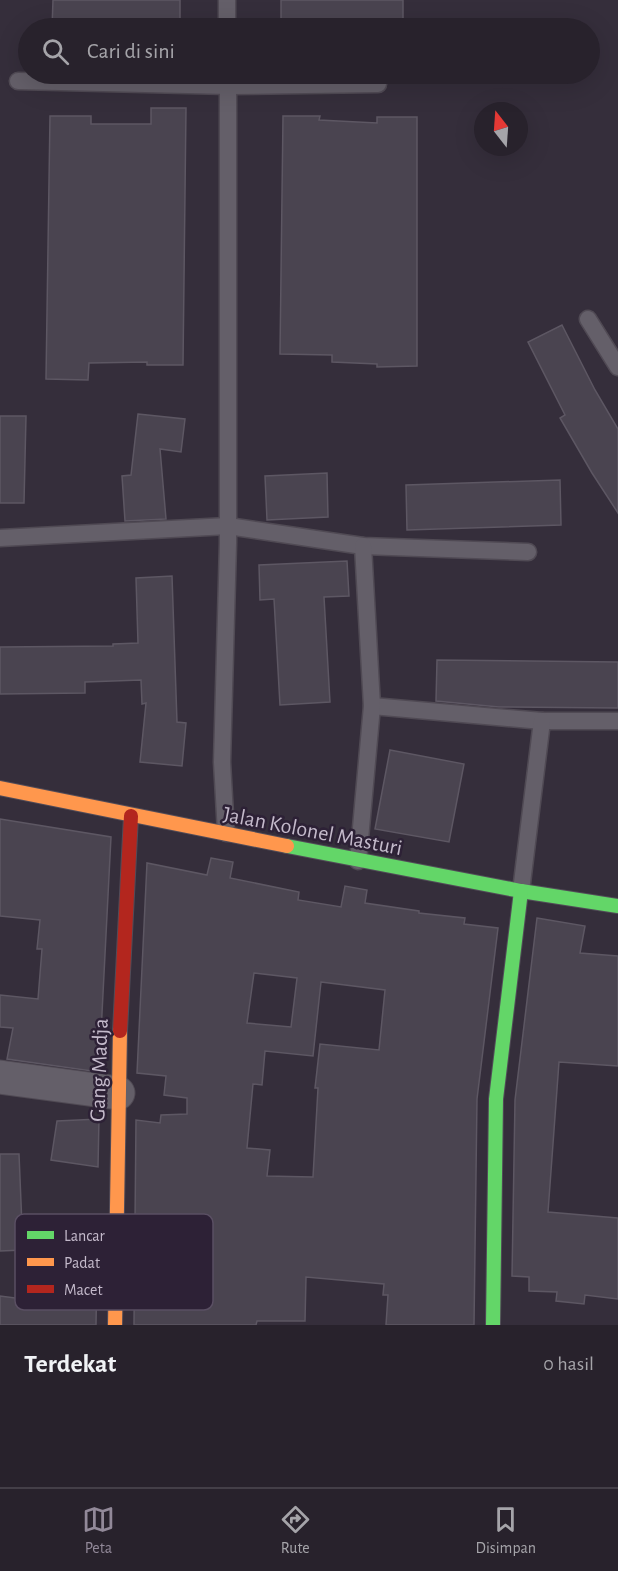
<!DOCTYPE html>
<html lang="id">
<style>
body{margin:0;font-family:"Alegreya Sans",sans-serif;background:#342f38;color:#f1f3f6}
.compass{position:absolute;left:474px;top:102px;width:54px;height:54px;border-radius:50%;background:#28222c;box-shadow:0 6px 24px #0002;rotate:343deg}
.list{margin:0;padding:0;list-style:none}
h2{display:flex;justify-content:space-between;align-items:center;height:78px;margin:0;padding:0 24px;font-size:26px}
h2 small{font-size:20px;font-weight:400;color:#a5a4a9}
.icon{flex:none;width:33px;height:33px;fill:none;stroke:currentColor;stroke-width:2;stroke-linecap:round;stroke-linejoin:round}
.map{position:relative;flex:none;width:618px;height:1325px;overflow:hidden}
.search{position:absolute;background:#28222c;box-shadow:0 6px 24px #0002;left:18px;right:18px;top:18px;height:66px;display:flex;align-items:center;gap:15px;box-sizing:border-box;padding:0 21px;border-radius:33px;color:#a5a4a9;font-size:22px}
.sheet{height:162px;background:#28222c}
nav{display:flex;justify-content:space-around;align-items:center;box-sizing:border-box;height:84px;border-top:2px solid #443f48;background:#28222c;font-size:16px;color:#a5a4a9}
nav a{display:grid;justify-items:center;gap:3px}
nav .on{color:#928999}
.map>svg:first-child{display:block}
.building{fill:#4a4450;stroke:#5d5763;stroke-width:1.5;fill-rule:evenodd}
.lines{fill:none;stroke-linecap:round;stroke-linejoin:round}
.lane-casing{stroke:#504a54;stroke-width:19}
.street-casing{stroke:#504a54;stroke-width:35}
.fast-casing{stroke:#524c58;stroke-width:16}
.slow-casing{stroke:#524c58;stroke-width:16}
.jam-casing{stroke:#524c58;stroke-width:16}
.lane{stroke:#645f69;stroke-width:16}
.street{stroke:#645f69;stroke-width:33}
.fast{stroke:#63d668;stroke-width:14}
.slow{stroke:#ff974d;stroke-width:14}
.jam{stroke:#b3261e;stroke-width:14}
.labels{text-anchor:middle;stroke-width:5;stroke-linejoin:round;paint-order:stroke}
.street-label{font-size:22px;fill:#c4bacb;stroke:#2d2136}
.key{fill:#2d2136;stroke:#5a4f63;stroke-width:1.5}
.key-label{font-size:16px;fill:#c4bacb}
</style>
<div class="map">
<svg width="618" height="1325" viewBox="0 0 618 1325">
<rect width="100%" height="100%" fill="#352e3b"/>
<g class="building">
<polygon points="53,0 180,0 180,28 52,28"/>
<rect x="281" y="0" width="122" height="28"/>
<polygon points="151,108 186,108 183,365 147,365 147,362 89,363 88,380 46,379 50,116 91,116 91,124 151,124"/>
<polygon points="283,116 320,116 319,120 377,123 377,117 417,117 417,366 377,367 377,364 332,362 332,355 280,354"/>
<polygon points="562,325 595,390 618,429 618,513 592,473 560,418 565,415 528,342"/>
<polygon points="138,414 185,419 181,452 160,449 166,519 125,521 122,476 131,475"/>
<polygon points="0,416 26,416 24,503 0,503"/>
<polygon points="327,473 328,517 267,520 265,476"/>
<polygon points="560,480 561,525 407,530 406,485"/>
<polygon points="347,561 349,596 324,597 330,702 280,705 274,599 260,600 259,565"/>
<polygon points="172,576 177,722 186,723 182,766 140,762 146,703 142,704 141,680 85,682 85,693 0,694 0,647 113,646 113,644 138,643 136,578"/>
<polygon points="437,660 618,662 618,708 499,707 436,701"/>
<polygon points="390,750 464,764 449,842 375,829"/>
<polygon points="0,819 111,837 99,1072 7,1059 13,1028 0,1027 0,995 38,999 42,949 37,949 40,920 0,916"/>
<path d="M 211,858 L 233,862 L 230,878 L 299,892 L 298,900 L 341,907 L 345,886 L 367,890 L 365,903 L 419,911 L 419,913 L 465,918 L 464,924 L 498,928 L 477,1099 L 474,1325 L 386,1325 L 388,1295 L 383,1295 L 384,1284 L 306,1277 L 305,1321 L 257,1321 L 256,1325 L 134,1325 L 136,1120 L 160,1123 L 161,1115 L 187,1114 L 187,1098 L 164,1095 L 166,1076 L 137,1073 L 147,863 L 207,875 ZM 254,973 L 297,978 L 291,1027 L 247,1023 ZM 321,982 L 385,990 L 379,1050 L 320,1044 L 315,1088 L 318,1088 L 313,1177 L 267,1176 L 270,1150 L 247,1148 L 253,1084 L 262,1085 L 265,1051 L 313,1056 Z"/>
<polygon points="537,918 585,926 580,953 618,956 618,1066 559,1062 548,1212 618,1218 618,1299 585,1295 584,1304 556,1301 557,1292 529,1291 529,1277 512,1276 515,1100"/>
<polygon points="99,1119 98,1167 51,1160 57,1121"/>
<polygon points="0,1154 19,1154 23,1250 0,1251"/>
<polygon points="69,1267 97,1268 96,1325 0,1325 0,1296 68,1305"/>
</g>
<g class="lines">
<g class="lane-casing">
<g id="lane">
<polyline points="227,0 227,28"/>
<polyline points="18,81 229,86 378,84"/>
<polyline points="588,319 618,367"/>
<polyline points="0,538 228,526 363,546 528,552"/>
<polyline points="372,706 542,721 618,721"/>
<polyline points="226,833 222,762 228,543 228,74"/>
<polyline points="358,861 372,706 363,546"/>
<polyline points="521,891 542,721"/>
</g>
</g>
<g class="street-casing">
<polyline id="street" points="0,1077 118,1093"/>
</g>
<g class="fast-casing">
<g id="fast">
<polyline points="287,846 521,891 618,906"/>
<polyline points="493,1325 496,1099 521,891"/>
</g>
</g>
<g class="slow-casing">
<g id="slow">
<polyline points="0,788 287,846"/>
<polyline points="115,1325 120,1031"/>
</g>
</g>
<g class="jam-casing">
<polyline id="jam" points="120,1031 131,816"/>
</g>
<use href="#lane" class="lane"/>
<use href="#street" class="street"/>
<use href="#fast" class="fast"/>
<use href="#slow" class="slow"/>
<use href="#jam" class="jam"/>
</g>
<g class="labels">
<g class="street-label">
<text transform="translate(313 830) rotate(11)" y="8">Jalan Kolonel Masturi</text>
<text transform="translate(98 1070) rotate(-88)" y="8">Gang Madja</text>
</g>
</g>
<rect x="15" y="1214" width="198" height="96" rx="9" class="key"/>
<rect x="27" y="1231" width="27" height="8" fill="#63d668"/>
<rect x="27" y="1258" width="27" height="8" fill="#ff974d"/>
<rect x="27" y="1285" width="27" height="8" fill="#b3261e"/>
<g class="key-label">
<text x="64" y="1241">Lancar</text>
<text x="64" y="1268">Padat</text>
<text x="64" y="1295">Macet</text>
</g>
</svg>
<svg class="compass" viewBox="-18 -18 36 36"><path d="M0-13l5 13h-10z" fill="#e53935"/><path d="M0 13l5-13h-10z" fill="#a5a4a9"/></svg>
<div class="search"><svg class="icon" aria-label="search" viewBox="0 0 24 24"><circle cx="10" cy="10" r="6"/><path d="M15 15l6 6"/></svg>Cari di sini</div>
</div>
<section class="sheet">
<h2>Terdekat<small>0 hasil</small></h2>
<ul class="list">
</ul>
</section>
<nav>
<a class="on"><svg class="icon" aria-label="map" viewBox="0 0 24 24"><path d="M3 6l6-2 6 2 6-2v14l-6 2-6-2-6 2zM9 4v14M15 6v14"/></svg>Peta</a>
<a><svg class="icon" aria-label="directions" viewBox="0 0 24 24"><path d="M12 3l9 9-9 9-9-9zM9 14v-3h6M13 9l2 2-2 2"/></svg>Rute</a>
<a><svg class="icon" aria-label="saved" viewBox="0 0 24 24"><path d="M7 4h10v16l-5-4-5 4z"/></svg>Disimpan</a>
</nav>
